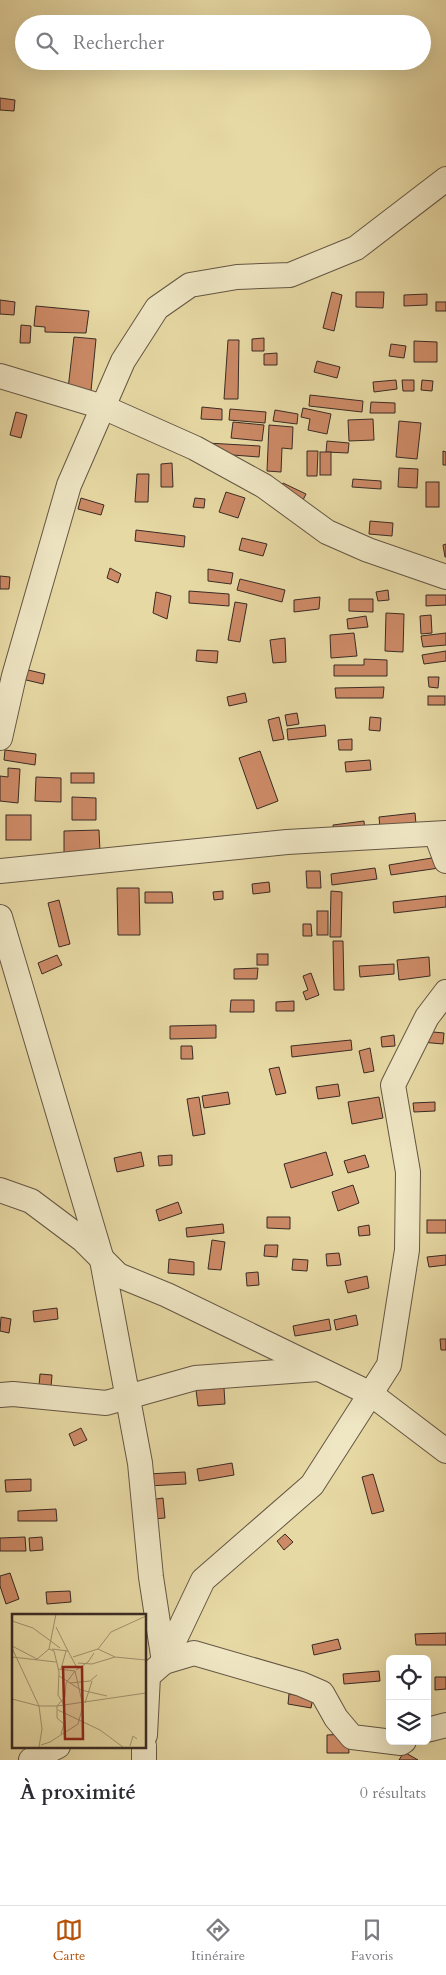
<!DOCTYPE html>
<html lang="fr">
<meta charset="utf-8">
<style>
body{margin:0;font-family:Cardo,serif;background:#f2f2f3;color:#2b2b33}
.controls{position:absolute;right:15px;bottom:15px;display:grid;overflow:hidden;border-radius:8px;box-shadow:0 5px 20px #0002}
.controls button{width:45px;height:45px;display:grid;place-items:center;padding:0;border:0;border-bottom:1px solid #e1e1e2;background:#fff;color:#2b2b33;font:25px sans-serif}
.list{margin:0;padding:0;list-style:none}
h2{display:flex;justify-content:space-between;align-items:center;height:65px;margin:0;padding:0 20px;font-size:21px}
h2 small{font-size:16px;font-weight:400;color:#7c7c81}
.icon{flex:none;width:28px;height:28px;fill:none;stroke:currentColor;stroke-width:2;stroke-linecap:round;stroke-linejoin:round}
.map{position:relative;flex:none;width:446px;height:1760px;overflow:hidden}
.search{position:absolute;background:#fff;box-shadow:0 5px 20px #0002;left:15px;right:15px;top:15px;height:55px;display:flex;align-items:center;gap:12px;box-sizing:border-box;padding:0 18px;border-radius:28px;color:#7c7c81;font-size:19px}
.sheet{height:145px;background:#fff}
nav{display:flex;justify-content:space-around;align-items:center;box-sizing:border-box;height:70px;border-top:1px solid #e1e1e2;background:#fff;font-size:14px;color:#7c7c81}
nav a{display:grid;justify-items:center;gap:2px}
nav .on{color:#b45309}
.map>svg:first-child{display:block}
.building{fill:#cc8a66;stroke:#392b24}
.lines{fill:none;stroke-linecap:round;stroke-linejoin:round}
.minor-casing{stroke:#645644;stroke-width:26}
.minor{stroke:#efe6c4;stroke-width:24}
.inset-road{fill:none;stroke:#a19371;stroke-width:1}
.view{fill:#8f2418;fill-opacity:0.15;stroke:#8f2418;stroke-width:2.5}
.inset-edge{fill:none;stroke:#392b24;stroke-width:2.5}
</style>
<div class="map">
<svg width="446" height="1760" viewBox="0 0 446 1760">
<rect width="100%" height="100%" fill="#e7d9a4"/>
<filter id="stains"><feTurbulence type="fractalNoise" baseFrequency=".004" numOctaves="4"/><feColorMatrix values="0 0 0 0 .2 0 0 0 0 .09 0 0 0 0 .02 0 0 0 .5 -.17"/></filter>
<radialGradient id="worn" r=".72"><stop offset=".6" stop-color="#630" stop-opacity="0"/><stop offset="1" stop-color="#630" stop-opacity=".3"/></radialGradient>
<g class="building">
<polygon points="0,98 15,100 14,111 0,110"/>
<polygon points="332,292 342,295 334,331 323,328"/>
<polygon points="356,292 384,292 383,308 356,307"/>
<polygon points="427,294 427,305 404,306 404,295"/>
<polygon points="0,300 15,302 14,315 0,314"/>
<rect x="436" y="302" width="10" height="9"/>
<polygon points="36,306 89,311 86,333 45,332 45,327 34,326"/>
<polygon points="21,325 31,326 30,343 20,343"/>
<polygon points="74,337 96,339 91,391 68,389"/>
<polygon points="264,338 264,351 252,351 252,339"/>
<polygon points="228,340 239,340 238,399 224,399"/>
<polygon points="414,341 437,342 437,362 414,362"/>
<polygon points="391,344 406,346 404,358 389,356"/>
<polygon points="277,353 277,365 264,365 264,354"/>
<polygon points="317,361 340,367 337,378 314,372"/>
<polygon points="396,380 397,389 374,392 373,382"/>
<polygon points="402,380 414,380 414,391 403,391"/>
<polygon points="422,380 433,381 432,391 421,390"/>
<polygon points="310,395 363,401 362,412 309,406"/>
<polygon points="371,402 395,403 395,413 370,413"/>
<polygon points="202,407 222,409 222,420 201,419"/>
<polygon points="303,408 331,414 327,434 308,430 310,419 301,417"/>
<polygon points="230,409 266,412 265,423 229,420"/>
<polygon points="275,410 298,414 297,424 273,421"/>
<polygon points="16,412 27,415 21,438 10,435"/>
<polygon points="373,419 374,440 349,441 348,420"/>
<polygon points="399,421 421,423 417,459 396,457"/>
<polygon points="233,422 264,425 262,441 231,438"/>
<polygon points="269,425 293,427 292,449 282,448 281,472 267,471"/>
<polygon points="327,441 349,443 348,453 326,452"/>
<polygon points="207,443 260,446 259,457 206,453"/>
<polygon points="307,451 318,451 317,476 307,476"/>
<polygon points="443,451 446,452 446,465 443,465"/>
<rect x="320" y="452" width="11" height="23"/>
<polygon points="172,463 173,487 161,487 161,464"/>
<polygon points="399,468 418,469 417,488 398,487"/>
<polygon points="137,474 149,474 148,502 135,502"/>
<polygon points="353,479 381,481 381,489 352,487"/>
<rect x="426" y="482" width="13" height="25"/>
<polygon points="283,483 306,494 301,504 278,493"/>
<polygon points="226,492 245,498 238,518 219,512"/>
<polygon points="81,498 104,505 101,515 78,509"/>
<polygon points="195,498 205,499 204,508 193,507"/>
<polygon points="370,521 393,523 392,536 369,534"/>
<polygon points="136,530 185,536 184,547 135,541"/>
<polygon points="242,538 267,544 263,556 239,550"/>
<polygon points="446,544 446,557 445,557 443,545"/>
<polygon points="110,568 121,574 118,583 107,578"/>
<polygon points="208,569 233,573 231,584 208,581"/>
<polygon points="0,576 10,577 9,589 0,589"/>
<polygon points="240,579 285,590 282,602 237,590"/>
<polygon points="388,590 389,600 378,601 376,592"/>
<polygon points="189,591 229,594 229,606 189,603"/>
<polygon points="156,592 171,596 167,619 153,613"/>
<polygon points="426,595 446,595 446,605 426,606"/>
<polygon points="320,597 319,609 294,612 294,600"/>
<polygon points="349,599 373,599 373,612 349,611"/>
<polygon points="235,602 247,604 240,642 228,640"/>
<polygon points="386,613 404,614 403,652 385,651"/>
<polygon points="431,615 432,633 421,634 420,616"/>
<polygon points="366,616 368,627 348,629 347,619"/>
<polygon points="354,633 357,656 331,658 330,635"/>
<polygon points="446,633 446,645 423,647 421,636"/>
<polygon points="285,638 286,662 273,663 270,640"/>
<polygon points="197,650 218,651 217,663 196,661"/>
<polygon points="446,651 446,661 424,664 422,655"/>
<polygon points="364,659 387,660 387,676 334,676 334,665 364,665"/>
<polygon points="24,669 45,674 43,684 22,679"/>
<polygon points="428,677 439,677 438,688 429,687"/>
<polygon points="384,687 383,698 336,698 335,688"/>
<polygon points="245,693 247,702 229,706 227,697"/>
<rect x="428" y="696" width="17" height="9"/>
<polygon points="297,713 299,724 287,726 285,715"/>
<polygon points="279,717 284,739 273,741 268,720"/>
<polygon points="370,717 381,718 380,731 369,730"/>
<polygon points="325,725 326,736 288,740 287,729"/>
<polygon points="352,739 352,750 339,750 338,740"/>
<polygon points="5,750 36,754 35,765 4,760"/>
<polygon points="260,751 278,801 257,809 239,758"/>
<polygon points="370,760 371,770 346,772 345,762"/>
<polygon points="8,768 20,769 18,803 0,801 0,776 8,777"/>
<rect x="71" y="773" width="23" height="10"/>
<polygon points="36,777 61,778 61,802 35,801"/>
<polygon points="72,797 96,798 96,820 72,820"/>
<polygon points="415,813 416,824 380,828 379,817"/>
<rect x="6" y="815" width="25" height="25"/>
<polygon points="364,821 365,833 334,837 333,825"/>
<polygon points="99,830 100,852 64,853 64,831"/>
<polygon points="438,857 439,868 391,875 389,865"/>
<polygon points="375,868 377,879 332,885 331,874"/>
<polygon points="306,871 320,871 321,888 307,888"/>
<polygon points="269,882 270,892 253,894 252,884"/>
<polygon points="117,888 139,888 140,935 118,935"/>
<polygon points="223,891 223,899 214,900 213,892"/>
<polygon points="331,891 342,892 341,937 330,937"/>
<polygon points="145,892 172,892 173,903 145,903"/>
<polygon points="446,896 446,907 394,913 393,902"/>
<polygon points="59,900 70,944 59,947 48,903"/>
<rect x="317" y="911" width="11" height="24"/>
<polygon points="303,924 311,924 312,936 303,936"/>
<polygon points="333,941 343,941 344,990 334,990"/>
<rect x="257" y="954" width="11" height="11"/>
<polygon points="57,955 62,965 42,974 38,963"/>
<polygon points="429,957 430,976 399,980 397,960"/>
<polygon points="394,964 394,974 360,977 359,966"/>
<polygon points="258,968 257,979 234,979 234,969"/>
<polygon points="311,973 319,995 306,1000 303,992 308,990 303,976"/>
<polygon points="231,1000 254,1000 254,1012 230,1012"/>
<polygon points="294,1001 294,1011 276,1011 276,1002"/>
<polygon points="216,1025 216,1038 170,1039 170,1026"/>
<polygon points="422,1031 444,1033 443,1044 421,1042"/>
<polygon points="394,1035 395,1046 382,1047 381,1037"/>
<polygon points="351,1040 352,1050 292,1057 291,1046"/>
<polygon points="181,1046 192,1046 193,1059 181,1059"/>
<polygon points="370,1048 374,1071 364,1073 359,1051"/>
<polygon points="279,1067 286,1093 276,1095 269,1069"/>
<polygon points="338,1084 340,1096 318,1099 316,1087"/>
<polygon points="228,1092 230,1104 204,1108 202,1096"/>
<polygon points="199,1097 205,1134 193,1136 187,1099"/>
<polygon points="379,1097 383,1118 352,1124 348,1102"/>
<polygon points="435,1102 435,1111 414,1112 413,1103"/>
<polygon points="141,1152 144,1166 117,1172 114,1158"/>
<polygon points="326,1152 333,1175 291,1188 284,1164"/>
<polygon points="172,1155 172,1165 159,1166 158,1156"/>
<polygon points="365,1155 369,1167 348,1173 344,1161"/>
<polygon points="353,1185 359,1203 338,1211 332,1192"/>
<polygon points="178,1202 182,1213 159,1221 156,1210"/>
<polygon points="267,1217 290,1217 290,1229 267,1228"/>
<rect x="427" y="1220" width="19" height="13"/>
<polygon points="223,1224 224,1233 187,1237 186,1228"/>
<polygon points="369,1225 370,1235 359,1236 358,1227"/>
<polygon points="212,1240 225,1242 221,1270 208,1269"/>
<polygon points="265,1245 278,1245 277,1257 264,1256"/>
<polygon points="339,1253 341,1265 327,1266 326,1254"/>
<polygon points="446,1255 446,1265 429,1267 427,1257"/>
<polygon points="169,1259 194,1262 194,1275 168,1273"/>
<polygon points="293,1259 308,1260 307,1271 292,1270"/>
<polygon points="258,1272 259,1285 247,1286 246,1273"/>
<polygon points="367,1276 369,1288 348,1293 345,1281"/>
<polygon points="57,1308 58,1319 34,1322 33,1311"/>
<polygon points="356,1315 358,1325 336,1330 334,1320"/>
<polygon points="1,1317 11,1319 9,1333 0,1331"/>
<polygon points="329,1319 331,1330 295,1336 293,1326"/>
<polygon points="440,1339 446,1339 446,1350 441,1350"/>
<polygon points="40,1374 52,1375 51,1387 39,1386"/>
<polygon points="224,1388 225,1404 198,1406 196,1390"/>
<polygon points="81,1428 87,1440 74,1446 69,1434"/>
<polygon points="232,1463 234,1475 199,1481 197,1469"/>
<polygon points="185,1472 186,1484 148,1486 148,1474"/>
<polygon points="373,1474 384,1511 372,1514 362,1477"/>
<polygon points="31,1479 31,1491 6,1492 5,1480"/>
<polygon points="163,1498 165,1518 152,1519 150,1500"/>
<polygon points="56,1509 57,1521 18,1521 18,1511"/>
<polygon points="285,1534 293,1542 284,1550 277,1541"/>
<polygon points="25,1537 26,1551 0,1551 0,1538"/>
<polygon points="42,1537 43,1550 30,1551 29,1538"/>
<polygon points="10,1573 19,1599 6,1604 0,1586 0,1576"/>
<polygon points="70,1591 71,1602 47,1604 46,1592"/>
<polygon points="446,1633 446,1645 416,1645 415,1634"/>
<polygon points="338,1639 341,1649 314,1655 312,1645"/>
<polygon points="379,1671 380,1681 344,1684 343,1674"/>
<polygon points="435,1677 446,1677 446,1689 435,1690"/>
<polygon points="289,1694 313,1698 311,1708 288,1704"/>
<polygon points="348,1734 349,1753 327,1753 327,1735"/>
<polygon points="404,1752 418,1760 399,1760"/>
</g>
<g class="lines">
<g class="minor-casing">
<g id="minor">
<polyline points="0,376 103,407 195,448 264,486 327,532 368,550 446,577"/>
<polyline points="0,738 14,676 69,485 123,361 157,308 190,285 237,277 290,275 356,248 446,179"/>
<polyline points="436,834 446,861"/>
<polyline points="0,871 287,842 446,833"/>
<polyline points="0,917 102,1260 140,1463 151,1577 164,1662 203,1580 312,1485 389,1365 407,1250 408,1172 393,1085 427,1017 446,992"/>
<polyline points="0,1190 31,1201 83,1240 118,1275 167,1295 371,1394 446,1451"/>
<polyline points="0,1395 13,1394 106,1403 195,1378 318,1369"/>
<polyline points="427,1730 446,1725"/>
<polyline points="145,1735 148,1676 164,1662 194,1653 301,1684 322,1693 336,1718 352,1737 401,1743 404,1741"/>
<polyline points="31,1760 58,1746"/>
<polyline points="144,1760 144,1746"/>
</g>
</g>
<use href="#minor" class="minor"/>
</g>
<g transform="translate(12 1614)">
<rect width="134" height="134" fill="#e7d9a4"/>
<path class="inset-road" d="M 0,7 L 21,14 L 48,34M 44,13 L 56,37M 0,32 L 25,45M 0,34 L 27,92 L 30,115 L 27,133M 37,35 L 42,37 L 47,58 L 46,81 L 52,91M 40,35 L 56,37 L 64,52M 86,35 L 99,18 L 134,2M 0,43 L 44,48M 61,43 L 86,35 L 103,43 L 134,46M 24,46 L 37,35 L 44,0M 66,49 L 80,50 L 103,43M 46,55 L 63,57M 49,55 L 54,37M 64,56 L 76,48 L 82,39M 47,62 L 69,76 L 95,82M 58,69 L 78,67 L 85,61M 0,85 L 27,92 L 45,92 L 134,79M 73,89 L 80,67M 46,96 L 88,116 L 111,133M 29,131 L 38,128 L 66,110 L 71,92 L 63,57 L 54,69 L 53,83 L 45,92 L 45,104 L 52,110 L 49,120M 118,132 L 121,122 L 125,125"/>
<path class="view" d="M 51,53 L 70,53 L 71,125 L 53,125 Z"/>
<rect width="134" height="134" class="inset-edge"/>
</g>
<rect width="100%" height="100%" filter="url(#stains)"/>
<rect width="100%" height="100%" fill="url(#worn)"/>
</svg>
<div class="controls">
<button><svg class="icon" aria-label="locate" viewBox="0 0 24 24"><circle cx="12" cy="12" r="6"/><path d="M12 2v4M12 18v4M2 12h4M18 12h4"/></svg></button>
<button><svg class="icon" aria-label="layers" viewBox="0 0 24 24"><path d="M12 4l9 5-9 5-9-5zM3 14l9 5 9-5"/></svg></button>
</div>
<div class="search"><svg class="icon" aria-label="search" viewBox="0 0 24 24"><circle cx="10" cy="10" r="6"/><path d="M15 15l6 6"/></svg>Rechercher</div>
</div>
<section class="sheet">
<h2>À proximité<small>0 résultats</small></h2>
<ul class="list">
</ul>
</section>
<nav>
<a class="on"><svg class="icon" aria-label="map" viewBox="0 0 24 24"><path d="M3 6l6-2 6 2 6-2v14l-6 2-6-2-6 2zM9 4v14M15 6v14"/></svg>Carte</a>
<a><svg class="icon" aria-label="directions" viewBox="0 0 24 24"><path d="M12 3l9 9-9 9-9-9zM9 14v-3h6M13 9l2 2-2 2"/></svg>Itinéraire</a>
<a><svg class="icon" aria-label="saved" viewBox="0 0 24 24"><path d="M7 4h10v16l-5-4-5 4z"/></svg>Favoris</a>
</nav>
